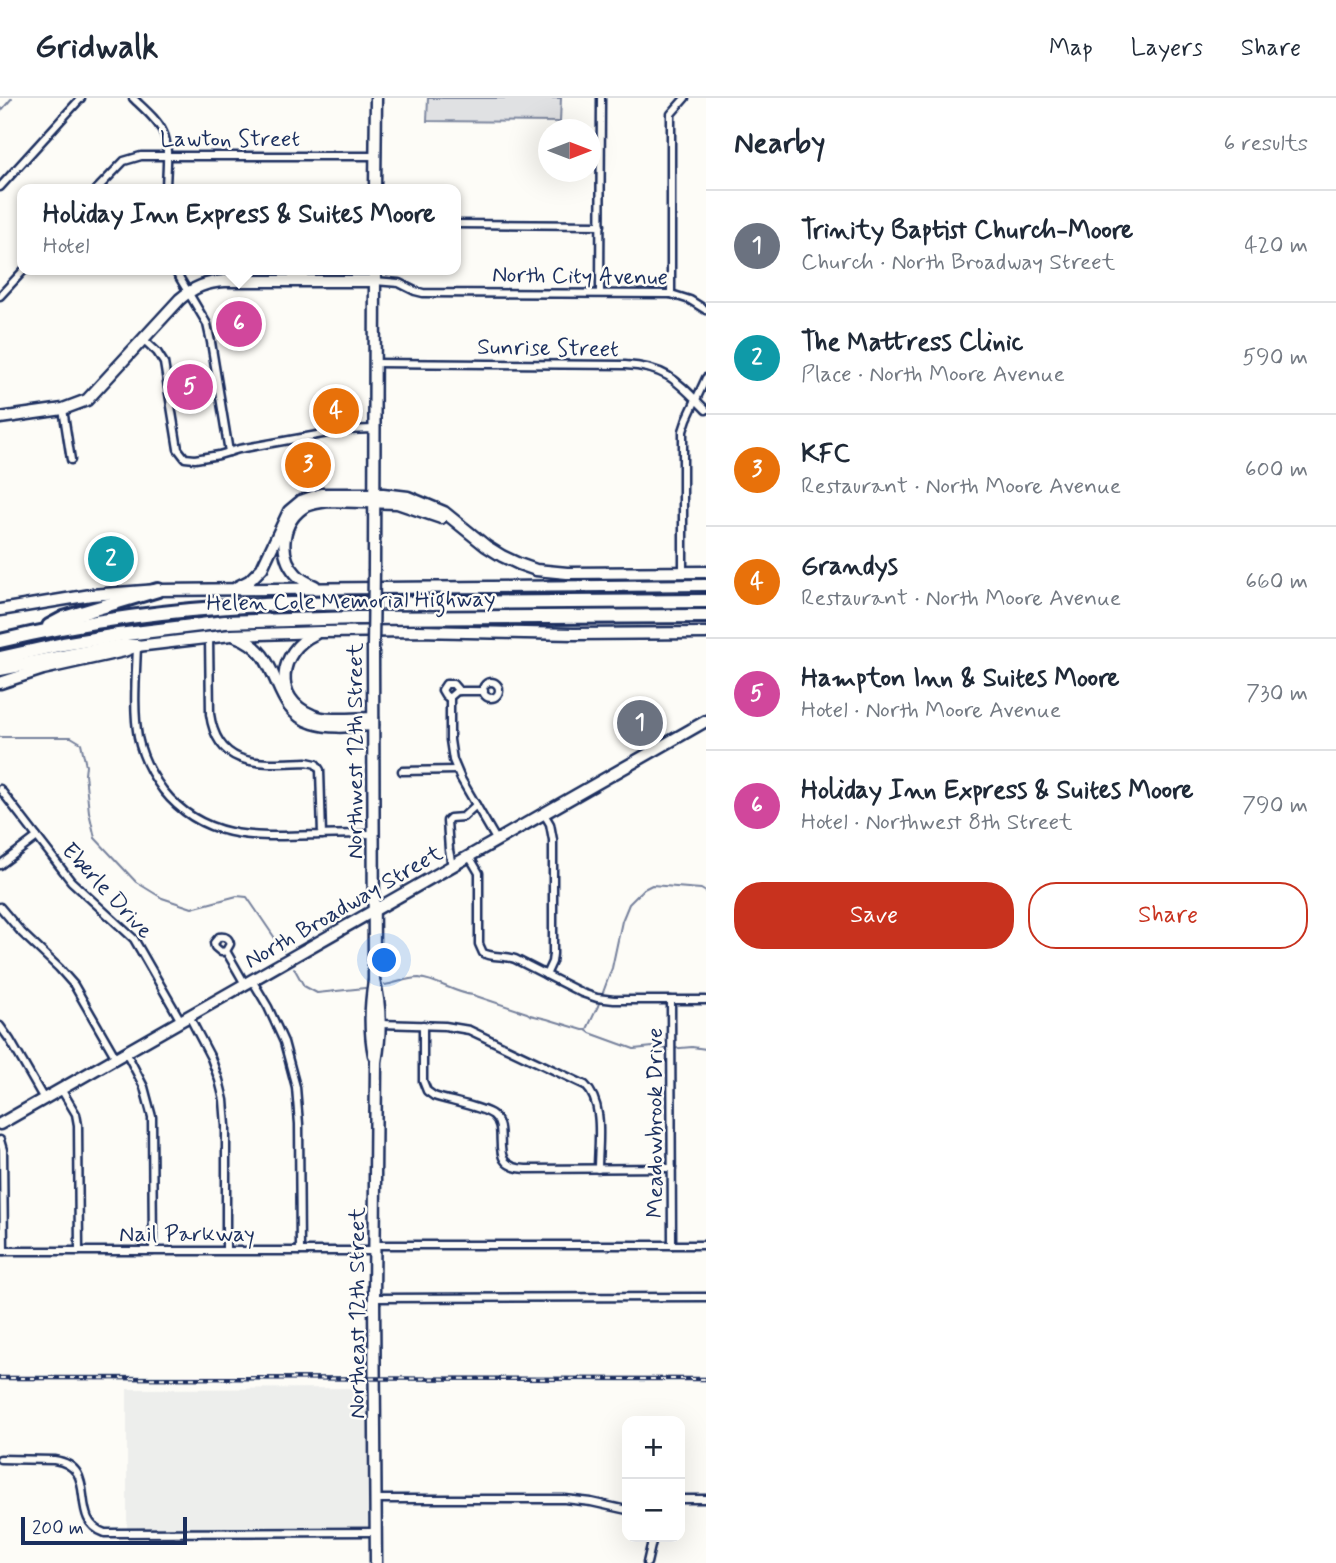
<!DOCTYPE html>
<meta charset="utf-8">
<style>
body{margin:0;font-family:Mynerve,sans-serif;background:#f6f6f7;color:#1f2937}
.controls{position:absolute;right:21px;bottom:21px;display:grid;overflow:hidden;border-radius:14px;box-shadow:0 7px 28px #0002}
.controls button{width:63px;height:63px;display:grid;place-items:center;padding:0;border:0;border-bottom:2px solid #e0e1e3;background:#fff;color:#1f2937;font:35px sans-serif}
.compass{position:absolute;left:538px;top:21px;width:63px;height:63px;border-radius:50%;background:#fff;box-shadow:0 7px 28px #0002;rotate:90deg}
.scale{position:absolute;left:21px;bottom:18px;width:166px;box-sizing:border-box;padding-left:7px;border:4px solid #1b2f5e;border-top:0;font-size:19px;line-height:24px;white-space:nowrap;color:#1b2f5e;-webkit-text-stroke:5px #fdfcf7;paint-order:stroke}
.you{position:absolute;left:385px;top:863px;width:24px;height:24px;margin:-18px;border:5px solid #fff;border-radius:50%;background:#1a73e8;box-shadow:0 0 0 10px #1a73e833}
.badge{display:grid;place-items:center;width:46px;height:46px;border-radius:50%;background:#c8321e;color:#fff;font-size:23px;font-weight:700}
.pin{position:absolute;translate:-50% -50%;border:4px solid #fff;box-shadow:0 2px 7px #0006}
.popup{position:absolute;left:17px;top:86px;width:444px;height:91px;box-sizing:border-box;display:grid;place-content:center;border-radius:14px;background:#fff;filter:drop-shadow(0 2px 5px #0005);font-size:23px;white-space:nowrap;color:#747a83}
.popup b{font-size:26px;color:#1f2937}
.popup::after{content:'';position:absolute;left:50%;top:100%;margin-left:-14px;border:14px solid transparent;border-top-color:#fff}
.list{margin:0;padding:0;list-style:none}
h2{display:flex;justify-content:space-between;align-items:center;height:91px;margin:0;padding:0 28px;font-size:30px}
h2 small{font-size:23px;font-weight:400;color:#747a83}
.list li{display:grid;grid-template-columns:46px 1fr auto;gap:21px;align-items:center;box-sizing:border-box;height:112px;padding:0 28px;border-top:2px solid #e0e1e3}
.list b{display:block;font-size:26px;white-space:nowrap}
.list p{margin:0;font-size:23px;white-space:nowrap;color:#747a83}
.list em{font-size:23px;font-style:normal;color:#747a83}
.actions{display:flex;gap:14px;padding:21px 28px}
.actions a{flex:1;padding:16px 0;border:2px solid #c8321e;border-radius:28px;text-align:center;font-size:24px;color:#c8321e}
.actions .main{background:#c8321e;color:#fff}
.map{position:relative;flex:none;width:706px;height:1465px;overflow:hidden}
header{display:flex;align-items:center;gap:42px;box-sizing:border-box;height:98px;padding:0 35px;background:#fff;border-bottom:2px solid #e0e1e3}
header strong{font-size:33px}
nav{display:flex;gap:38px;margin-inline-start:auto;font-size:24px}
main{display:flex}
aside{flex:1;background:#fff}
.map>svg:first-child{display:block}
.built{fill:#edeeec}
.green{fill:#e0e1e3;stroke:#7e88a0;stroke-width:2}
.lines{fill:none;stroke-linecap:round;stroke-linejoin:round}
.stream{stroke:#76819c;stroke-width:2}
.street-casing{stroke:#1b2f5e;stroke-width:11}
.secondary-casing{stroke:#1b2f5e;stroke-width:15}
.highway-casing{stroke:#1b2f5e;stroke-width:18}
.street{stroke:#fdfcf7;stroke-width:6}
.secondary{stroke:#fdfcf7;stroke-width:10}
.highway{stroke:#fdfcf7;stroke-width:12}
.rail-casing{stroke:#1b2f5e;stroke-width:4.5}
.rail{stroke:#fdfcf7;stroke-width:2;stroke-dasharray:5;stroke-linecap:butt}
.secondary-bridge-casing{stroke:#1b2f5e;stroke-width:15;stroke-linecap:butt}
.secondary-bridge{stroke:#fdfcf7;stroke-width:10}
.labels{text-anchor:middle;stroke-width:5;stroke-linejoin:round;paint-order:stroke}
.street-label{font-size:23px;fill:#1b2f5e;stroke:#fdfcf7}
</style>
<header>
<strong>Gridwalk</strong>
<nav><a>Map</a><a>Layers</a><a>Share</a></nav>
</header>
<main>
<div class="map">
<svg width="706" height="1465" viewBox="0 0 706 1465">
<rect width="100%" height="100%" fill="#fdfcf7"/>
<filter id="ink" filterUnits="userSpaceOnUse"><feTurbulence type="fractalNoise" baseFrequency=".0143" numOctaves="2"/><feDisplacementMap in="SourceGraphic" scale="14" xChannelSelector="R" yChannelSelector="G"/><feConvolveMatrix kernelMatrix="1 2 1 2 8 2 1 2 1" color-interpolation-filters="sRGB"/></filter>
<g filter="url(#ink)">
<polygon class="built" points="368,1290 368,1429 127,1430 127,1291"/>
<polygon class="green" points="428,0 561,0 560,24 427,23"/>
<g class="lines">
<g class="stream">
<polyline points="0,14 12,0"/>
<polyline points="0,639 71,639 81,645 86,668 85,676 89,714 95,740 136,784 162,800 192,810 237,798 247,799 283,852"/>
<polyline points="294,870 304,888 317,895 365,890"/>
<path d="M 385,887 C 396,885 408,880 419,880 C 438,882 454,895 473,897 L 527,915 L 530,917 L 547,921 L 583,932 L 586,932 L 590,935 L 634,951 L 653,949 L 669,951 L 692,949 L 706,951"/>
<polyline points="587,931 598,908 612,870 622,823 629,806 644,791 652,787 688,790 701,791 706,794"/>
</g>
<g class="street-casing">
<g id="street">
<path d="M 133,0 C 143,10 157,21 163,34 C 170,48 166,76 166,91"/>
<polyline points="0,89 81,0"/>
<polyline points="97,91 124,63 141,58 375,58"/>
<polyline points="456,126 601,127"/>
<polyline points="175,172 207,226 211,244 229,354"/>
<polyline points="375,183 399,185 415,193 423,195 671,196 690,202 706,212"/>
<polyline points="600,195 601,0"/>
<polyline points="671,196 671,16 685,0"/>
<polyline points="0,198 24,172"/>
<polyline points="143,241 157,254 164,265 178,351 185,360 195,361 219,357 239,351 345,332 374,331"/>
<path d="M 374,265 L 625,267 C 667,269 678,284 706,312"/>
<polyline points="63,311 71,362"/>
<polyline points="683,474 683,333 687,321 706,280"/>
<path d="M 209,539 L 210,616 C 218,673 263,665 307,664 L 316,666 L 320,672 L 322,737"/>
<path d="M 137,548 C 136,578 133,610 138,639 C 142,659 151,676 163,692 C 204,744 260,739 320,737 C 338,736 356,736 373,736"/>
<circle cx="491" cy="592" r="8"/>
<polyline points="484,593 457,593 450,599 450,642 453,662 461,681 497,743"/>
<polyline points="449,600 445,597 442,592 446,586 453,586 459,593"/>
<polyline points="402,673 456,672"/>
<polyline points="0,691 71,783 134,841 181,923"/>
<polyline points="544,716 550,726 553,742 553,856 552,864 546,877"/>
<path d="M 469,758 L 479,775 L 479,846 L 483,855 C 493,860 504,857 515,861 L 582,895 L 597,900 L 614,902 L 706,902"/>
<polyline points="0,767 37,739"/>
<polyline points="452,768 449,752 447,723 450,720 463,719 476,707"/>
<polyline points="0,809 22,835 59,870 74,887 116,960"/>
<path d="M 226,853 L 221,854 L 215,849 L 214,845 L 219,839 C 225,838 229,840 230,846 L 226,853 L 245,886"/>
<polyline points="252,882 268,909 284,944 296,989 299,1026 300,1153"/>
<polyline points="671,902 672,1147"/>
<polyline points="189,918 211,960 219,982 224,1002 226,1028 226,1152"/>
<path d="M 380,926 L 445,928 L 469,932 L 585,987 C 605,1006 598,1045 598,1071"/>
<path d="M 423,927 L 423,983 L 427,993 L 434,998 C 448,1003 483,1009 493,1017 C 512,1033 484,1069 526,1071 L 672,1070"/>
<polyline points="0,928 10,942 44,1001"/>
<polyline points="126,954 144,989 152,1019 153,1153"/>
<polyline points="61,991 76,1016 78,1027 79,1153"/>
<polyline points="0,1042 3,1052 4,1153"/>
<polyline points="374,1147 706,1147"/>
<polyline points="0,1153 374,1153"/>
<polyline points="374,1200 706,1199"/>
<path d="M 0,1361 L 54,1362 C 102,1369 66,1422 105,1435 L 376,1434"/>
<polyline points="376,1401 565,1401 591,1404 627,1412"/>
<polyline points="680,1401 706,1401"/>
<polyline points="647,1465 653,1439"/>
</g>
</g>
<g class="secondary-casing">
<g id="secondary">
<polyline points="375,91 376,0"/>
<path d="M 0,320 L 63,311 L 87,302 L 180,201 C 194,189 207,184 225,183 L 375,183"/>
<polyline points="374,471 375,172"/>
<path d="M 315,488 C 308,485 301,482 296,476 C 277,456 282,422 306,408 C 313,405 320,404 328,403 L 397,405 L 441,420"/>
<polyline points="237,489 249,483 262,470 289,413 301,403 321,396 383,396 408,399 444,414 486,448 502,458 519,466 536,472 567,475 706,474"/>
<polyline points="0,512 91,497 158,492 706,487"/>
<path d="M 315,536 C 278,553 272,601 312,617 C 328,624 356,620 373,620"/>
<path d="M 235,538 C 285,555 268,611 313,625 C 331,631 354,628 373,627"/>
<path d="M 373,549 L 374,883 C 370,907 369,932 374,957"/>
<polyline points="0,585 43,571 124,553 137,548 231,537 320,534 416,533 574,536 706,535"/>
<path d="M 374,883 C 382,910 381,936 376,964 L 374,1200 L 376,1465"/>
<polyline points="0,1026 706,623"/>
</g>
</g>
<g class="highway-casing">
<g id="highway">
<polyline points="49,528 64,520 158,492"/>
<path d="M 0,543 C 96,520 193,509 291,506 L 706,503"/>
<polyline points="0,560 63,546 118,537 225,524 357,520 706,518"/>
<polyline points="0,571 103,551 123,548 137,548"/>
</g>
</g>
<use href="#street" class="street"/>
<use href="#secondary" class="secondary"/>
<use href="#highway" class="highway"/>
<g class="rail-casing">
<polyline id="rail" points="0,1280 706,1281"/>
</g>
<use href="#rail" class="rail"/>
<g class="secondary-bridge-casing">
<polyline id="secondary-bridge" points="373,549 374,471"/>
</g>
<use href="#secondary-bridge" class="secondary-bridge"/>
</g>
</g>
<g class="labels">
<g class="street-label">
<text x="230" y="48">Lawton Street</text>
<text transform="translate(580 177) rotate(1)" y="8">North City Avenue</text>
<text transform="translate(548 249) rotate(1)" y="8">Sunrise Street</text>
<text transform="translate(351 502) rotate(-1)" y="8">Helen Cole Memorial Highway</text>
<text transform="translate(354 653) rotate(-90)" y="8">Northwest 12th Street</text>
<text transform="translate(108 792) rotate(47)" y="8">Eberle Drive</text>
<text transform="translate(343 808) rotate(-30)" y="8">North Broadway Street</text>
<text transform="translate(654 1025) rotate(-90)" y="8">Meadowbrook Drive</text>
<text x="187" y="1143">Nail Parkway</text>
<text transform="translate(356 1215) rotate(-90)" y="8">Northeast 12th Street</text>
</g>
</g>
</svg>
<div class="controls">
<button>+</button>
<button>−</button>
</div>
<svg class="compass" viewBox="-18 -18 36 36"><path d="M0-13l5 13h-10z" fill="#e53935"/><path d="M0 13l5-13h-10z" fill="#747a83"/></svg>
<div class="scale">200 m</div>
<div class="you"></div>
<div class="pin badge" style="left:640px;top:625px;background:#6b7280">1</div>
<div class="pin badge" style="left:111px;top:461px;background:#0f9aa8">2</div>
<div class="pin badge" style="left:308px;top:367px;background:#e8710a">3</div>
<div class="pin badge" style="left:336px;top:313px;background:#e8710a">4</div>
<div class="pin badge" style="left:190px;top:289px;background:#d1479c">5</div>
<div class="pin badge" style="left:239px;top:226px;background:#d1479c">6</div>
<div class="popup"><b>Holiday Inn Express &amp; Suites Moore</b>Hotel</div>
</div>
<aside>
<h2>Nearby<small>6 results</small></h2>
<ul class="list">
<li><span class="badge" style="background:#6b7280">1</span><div><b>Trinity Baptist Church-Moore</b><p>Church · North Broadway Street</p></div><em>420 m</em></li>
<li><span class="badge" style="background:#0f9aa8">2</span><div><b>The Mattress Clinic</b><p>Place · North Moore Avenue</p></div><em>590 m</em></li>
<li><span class="badge" style="background:#e8710a">3</span><div><b>KFC</b><p>Restaurant · North Moore Avenue</p></div><em>600 m</em></li>
<li><span class="badge" style="background:#e8710a">4</span><div><b>Grandys</b><p>Restaurant · North Moore Avenue</p></div><em>660 m</em></li>
<li><span class="badge" style="background:#d1479c">5</span><div><b>Hampton Inn &amp; Suites Moore</b><p>Hotel · North Moore Avenue</p></div><em>730 m</em></li>
<li><span class="badge" style="background:#d1479c">6</span><div><b>Holiday Inn Express &amp; Suites Moore</b><p>Hotel · Northwest 8th Street</p></div><em>790 m</em></li>
</ul>
<div class="actions"><a class="main">Save</a><a>Share</a></div>
</aside>
</main>
